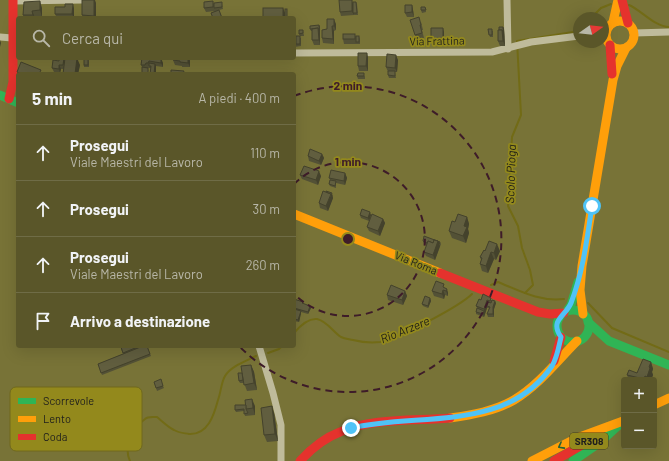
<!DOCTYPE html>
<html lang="it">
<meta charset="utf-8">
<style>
body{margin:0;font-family:Barlow,sans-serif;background:#605c31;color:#f1f3f6}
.controls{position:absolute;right:12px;bottom:12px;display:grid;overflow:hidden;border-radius:4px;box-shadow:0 4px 16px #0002}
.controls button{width:36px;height:36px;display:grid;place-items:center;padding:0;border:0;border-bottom:1px solid #6f6c46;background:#5a5629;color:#f1f3f6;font:20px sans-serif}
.compass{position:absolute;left:573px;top:12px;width:36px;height:36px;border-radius:50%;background:#5a5629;box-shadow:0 4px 16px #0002;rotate:75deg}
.stop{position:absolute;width:12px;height:12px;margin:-9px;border:3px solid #4fc3f7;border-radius:50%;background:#fff}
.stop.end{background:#4fc3f7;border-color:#fff;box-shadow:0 1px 4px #0008}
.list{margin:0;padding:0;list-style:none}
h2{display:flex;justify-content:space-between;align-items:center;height:52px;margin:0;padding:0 16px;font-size:17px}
h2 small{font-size:13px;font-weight:400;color:#b8b7a8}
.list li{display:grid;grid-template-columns:26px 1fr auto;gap:12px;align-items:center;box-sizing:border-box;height:56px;padding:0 16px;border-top:1px solid #6f6c46}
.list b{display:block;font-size:15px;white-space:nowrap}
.list p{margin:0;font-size:13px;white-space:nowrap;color:#b8b7a8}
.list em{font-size:13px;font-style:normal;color:#b8b7a8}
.icon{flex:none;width:22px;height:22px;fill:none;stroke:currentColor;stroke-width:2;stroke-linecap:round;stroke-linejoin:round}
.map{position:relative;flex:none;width:669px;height:461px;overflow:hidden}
.search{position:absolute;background:#5a5629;box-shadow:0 4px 16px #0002;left:16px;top:16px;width:280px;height:44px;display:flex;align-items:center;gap:10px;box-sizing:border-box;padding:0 14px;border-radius:4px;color:#b8b7a8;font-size:15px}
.panel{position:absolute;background:#5a5629;box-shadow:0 4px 16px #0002;left:16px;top:72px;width:280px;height:276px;border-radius:4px}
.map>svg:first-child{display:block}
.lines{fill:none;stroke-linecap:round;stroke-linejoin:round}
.stream{stroke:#726b16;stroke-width:2}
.street{stroke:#bfbb9b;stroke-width:7}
.fast{stroke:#30b455;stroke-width:9}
.slow{stroke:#ff9f0a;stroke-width:9}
.jam{stroke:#e5322d;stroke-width:9}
.wall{fill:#535136}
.shaded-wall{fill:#44422c}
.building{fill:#615e3f;stroke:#44422c}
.oneway{stroke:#266136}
.route{stroke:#4fc3f7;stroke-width:5}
.ring{fill:none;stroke:#3e1c29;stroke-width:2;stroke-dasharray:7 5}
.labels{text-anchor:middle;stroke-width:3.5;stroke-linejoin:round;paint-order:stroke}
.shield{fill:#93891c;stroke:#403d1d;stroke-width:1}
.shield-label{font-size:10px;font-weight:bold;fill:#1d1d1d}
.street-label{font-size:11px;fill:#1d1d1d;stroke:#93891c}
.water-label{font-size:12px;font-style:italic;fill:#1c1c19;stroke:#93891c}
.key{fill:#93891c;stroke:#70691c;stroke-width:1}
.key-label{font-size:11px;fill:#1d1d1d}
.centre{fill:#3e1c29;stroke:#93891c;stroke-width:2}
.ring-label{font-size:12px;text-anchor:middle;font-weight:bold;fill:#3e1c29;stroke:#93891c;stroke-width:3.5;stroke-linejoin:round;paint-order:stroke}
</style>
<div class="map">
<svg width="669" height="461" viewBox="0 0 669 461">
<rect width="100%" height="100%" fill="#787337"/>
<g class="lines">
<g class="stream">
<path d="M 629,5 C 641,10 655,27 669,27"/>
<polyline points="591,18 601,8 611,4"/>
<path d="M 491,285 L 498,282 C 520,291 540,302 564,299"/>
<polyline points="525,293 533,285 530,270 522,248 518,226 508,206 512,137 521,115 517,41 573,32 579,29"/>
<polyline points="588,303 612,328 669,352"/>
<path d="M 294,333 C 299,327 308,318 317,319 C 327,321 333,332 341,337 C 345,339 349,339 353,340 C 361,342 372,343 380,342 C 398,339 460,306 472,294"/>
<polyline points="268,353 279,349 282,346"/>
<path d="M 130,461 C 123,448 134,427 145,419 C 148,416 153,417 157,417 C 162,421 168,427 174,430 C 179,433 184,433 189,434 C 208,435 214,415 218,400 C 221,392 221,383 225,376 C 231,366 246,361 256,356"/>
</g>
<g class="street">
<polyline points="507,0 508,49"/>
<polyline points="13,1 82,0"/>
<polyline points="634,33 669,32"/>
<polyline points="603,35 606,35"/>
<polyline points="0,37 12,38"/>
<polyline points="294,53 492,52 531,42 579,36"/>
<polyline points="259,346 273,393 281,425 281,461"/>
</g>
<g class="fast">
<polyline points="0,95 18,103"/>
<circle cx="573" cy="326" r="16"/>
<polyline points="567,311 571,305 578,282"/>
<polyline points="588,322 609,341 669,365"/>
<polyline points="573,461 599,443 619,425"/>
</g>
<g class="slow">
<circle cx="620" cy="35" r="14"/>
<polyline points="613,22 618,0"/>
<polyline points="294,214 440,273"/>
<polyline points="583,314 580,290 582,266 613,80 617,66 626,48"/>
<polyline points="654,405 669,398"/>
<path d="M 450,418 C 472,415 495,411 514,400 C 539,385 557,361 577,341"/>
<polyline points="532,461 577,438 623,421"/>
</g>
<g class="jam">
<polyline points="622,0 628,23"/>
<polyline points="610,45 612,74"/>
<polyline points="9,99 13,82 13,0"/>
<polyline points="440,273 538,312 550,314 564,313"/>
<polyline points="554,361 561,337"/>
<path d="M 300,461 C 311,449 324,438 340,432 C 371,418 416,421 450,418"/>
<polyline points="554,461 594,438"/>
</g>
</g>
<g class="wall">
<polygon points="213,1 214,5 222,4 223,9 219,10 222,18 213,18 211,13 215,11 206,12 204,8"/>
<polygon points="24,2 42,8 42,17 24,18 23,15"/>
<polygon points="356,2 357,4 358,15 354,15 353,10 354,15 341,16 340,12"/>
<polygon points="96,3 96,18 83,18 82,15"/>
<polygon points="412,5 413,10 414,17 407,17 405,13"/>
<polygon points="425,7 426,12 422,13 421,10"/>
<polygon points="74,8 74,18 57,18 55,14"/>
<polygon points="421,22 423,30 422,30 424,38 417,40 415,35"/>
<polygon points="336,24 336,30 334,31 334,44 323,43 322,38 327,29"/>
<polygon points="319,25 320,27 320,45 314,45 312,40 312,31 311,31 310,29"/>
<polygon points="503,27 504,29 505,46 500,46 498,41 499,30"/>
<polygon points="488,29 493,31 493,37 490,37"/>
<polygon points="303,30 304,36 300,36 299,34"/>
<polygon points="444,32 444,43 433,43 431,39"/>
<polygon points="294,33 295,33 296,36 301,38 301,46 294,47"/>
<polygon points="356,36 359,36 360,39 360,44 344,44 343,39"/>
<polygon points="368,57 368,71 359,71 358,66"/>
<polygon points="88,58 89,61 89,67 84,67 84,65"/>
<polygon points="142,58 163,63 163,67 156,66 156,74 150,74 151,68 147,68 149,71 142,67 141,65"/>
<polygon points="173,58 189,58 190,61 190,67 182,67 182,66 175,65 173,60"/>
<polygon points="65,59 80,65 78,74 63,74 63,69 61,69 60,73 54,72 52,68 59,61"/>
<polygon points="398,60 397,72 395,72 396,78 389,78 388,75 388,72 386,67"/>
<polygon points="357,76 365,76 365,79 358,79"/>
<polygon points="322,154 324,158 321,165 309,161 308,156"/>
<polygon points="345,173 347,178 345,185 336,183 336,188 330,186 329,184 330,180 329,178"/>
<polygon points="300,175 321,176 318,185 302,179"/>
<polygon points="333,195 332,197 333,198 328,211 320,208 319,203"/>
<polygon points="360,215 371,215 369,221 361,218"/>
<polygon points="467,217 469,224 468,229 469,233 466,243 452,238 449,231 455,222"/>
<polygon points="383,219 385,223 380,236 369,231 367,227"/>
<polygon points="423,241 440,242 441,244 435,260 426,256 424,252 427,245 424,244"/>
<polygon points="485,251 500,251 496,260 494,259 488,273 482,271 480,264 481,260 480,257"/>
<polygon points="446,288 448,293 448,296 445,295 444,299 434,296 432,291"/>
<polygon points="405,291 407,296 403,305 388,300 387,295"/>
<polygon points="430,298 431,301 428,308 423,306 422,304"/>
<polygon points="294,299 303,302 303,304 311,308 308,314 301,312 301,313 299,322 294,321"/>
<polygon points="481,300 492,300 496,303 494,309 494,317 488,317 487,314 489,308 487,308 484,317 476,314 476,312 477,308 476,306"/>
<polygon points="120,346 147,346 151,356 102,375 98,364 123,354"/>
<polygon points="651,362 653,369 652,372 653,375 651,380 629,380 627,375 637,373"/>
<polygon points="251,365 254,372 257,390 247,391 244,383 240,383 239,381"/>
<polygon points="154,382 163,386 164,388 157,391"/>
<polygon points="255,406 255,415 245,416 244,411 236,412 235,410"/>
<polygon points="274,413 278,441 267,442 264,435"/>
</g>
<g class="shaded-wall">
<polygon points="94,0 95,0 96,3 96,18 94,18"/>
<polygon points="352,0 353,4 354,15 352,11"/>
<polygon points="40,1 42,8 42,17 40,10"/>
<polygon points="73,4 74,8 74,18 72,14"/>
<polygon points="412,5 413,10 414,17 412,12"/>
<polygon points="283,8 286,15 286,18 283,18"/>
<polygon points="32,11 35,18 34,18 33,15"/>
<polygon points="334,19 336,24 336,30 334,26"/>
<polygon points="319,25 320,27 320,45 319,40 318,28"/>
<polygon points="332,26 334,31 334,44 333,39"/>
<polygon points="503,27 504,29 505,46 503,41 502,30"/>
<polygon points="443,28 444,32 444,43 443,38"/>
<polygon points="0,40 1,43 0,47"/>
<polygon points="367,53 368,57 368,71 366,66"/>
<polygon points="396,55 398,60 397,72 395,68"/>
<polygon points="77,58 80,65 78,74 75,74"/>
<polygon points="161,58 163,63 163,67 161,63"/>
<polygon points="188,58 189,58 190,61 190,67 188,63"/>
<polygon points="155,64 156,66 156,74 154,74"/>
<polygon points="59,65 61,69 60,73 59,69"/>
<polygon points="322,154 324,158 321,165 319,161"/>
<polygon points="319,171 321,176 318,185 316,180"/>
<polygon points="345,173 347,178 345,185 344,181"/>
<polygon points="332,193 333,198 328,211 326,206"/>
<polygon points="370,212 371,215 369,221 368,218"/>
<polygon points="467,217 469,224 468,229 469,233 466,243 463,236 464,226"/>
<polygon points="383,219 385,223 380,236 378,231"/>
<polygon points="438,241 440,246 435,260 433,255"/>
<polygon points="497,244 500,251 496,260 494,253"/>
<polygon points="491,252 494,259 488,273 486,266"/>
<polygon points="447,289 448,293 448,296 446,291"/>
<polygon points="443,290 445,295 444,299 442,294"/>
<polygon points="405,291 407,296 403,305 402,300"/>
<polygon points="430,298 431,301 428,308 428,306"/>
<polygon points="487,300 489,304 487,306 487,308 484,317 483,314 484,311 484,309"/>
<polygon points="495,301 496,303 494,309 494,317 493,314 493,307"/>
<polygon points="310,306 311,308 308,314 308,312"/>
<polygon points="301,311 301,313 299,322 298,320"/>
<polygon points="651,362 653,369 652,372 653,375 651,380 648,380 647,377 649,367"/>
<polygon points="251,365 254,372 257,390 254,383"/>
<polygon points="252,399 255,406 255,415 253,408"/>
<polygon points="272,406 274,413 278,441 275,434"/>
</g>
<g class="building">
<polygon points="82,0 94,0 94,16 82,15"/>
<polygon points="339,0 352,0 352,11 340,12"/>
<polygon points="40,1 40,10 32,11 33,15 23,15 24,2"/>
<polygon points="213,1 213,7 204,8 204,2"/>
<polygon points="222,2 222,7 214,8 214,3"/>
<polygon points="353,2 356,2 357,13 353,13"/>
<polygon points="65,4 73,4 72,14 55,14 55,7 65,7"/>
<polygon points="405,5 412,5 412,12 405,13"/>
<polygon points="421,7 425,7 426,10 421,10"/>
<rect x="263" y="8" width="20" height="10"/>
<rect x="285" y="9" width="2" height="9"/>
<polygon points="219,10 222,18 213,18 211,13"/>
<polygon points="419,17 421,25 420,25 422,33 415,35 410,20"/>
<polygon points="327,19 334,19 334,26 332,26 333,39 322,38 322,30 327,29"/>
<polygon points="319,25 319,31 318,28 310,29 310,26"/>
<polygon points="499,27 503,27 503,32 502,30 499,30"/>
<polygon points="318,28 319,40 312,40 312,29"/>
<polygon points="431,28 443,28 443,38 431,39"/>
<polygon points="488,29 492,29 492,35 489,35"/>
<polygon points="299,30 303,30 303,33 299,34"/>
<polygon points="498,30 502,30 503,41 498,41"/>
<rect x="294" y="33" width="1" height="9"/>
<rect x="343" y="34" width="12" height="5"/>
<rect x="296" y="36" width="4" height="8"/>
<rect x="356" y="36" width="3" height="6"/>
<polygon points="358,53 367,53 366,66 358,66"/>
<polygon points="387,54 396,55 395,68 386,67"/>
<polygon points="59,58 64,58 63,65 59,65 59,69 52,68 53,60 59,61"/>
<polygon points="65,58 77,58 75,74 63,74"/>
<rect x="84" y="58" width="4" height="7"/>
<polygon points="142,58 161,58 161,63 149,61 148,63 146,63 145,65 141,65"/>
<polygon points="173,58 188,58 188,63 180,62 180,61 173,60"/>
<polygon points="21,62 41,70 39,74 22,74 17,72"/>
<polygon points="149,63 155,64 154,74 150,74 151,66 149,66"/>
<polygon points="142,67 148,68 148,74 142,74"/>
<polygon points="171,70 184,71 183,74 171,74"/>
<polygon points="388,71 395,71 395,76 388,75"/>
<polygon points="358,73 364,73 364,76 357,76"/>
<polygon points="310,149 322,154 319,161 308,156"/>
<polygon points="304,166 319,171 316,180 300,175"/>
<polygon points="331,170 345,173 344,181 329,178"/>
<polygon points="330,180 336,181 335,186 329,184"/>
<polygon points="323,191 331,194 326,206 319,203"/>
<polygon points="326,191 332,193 331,195 331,194 326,192"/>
<polygon points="362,209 370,212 368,218 360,215"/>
<polygon points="372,214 383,219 378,231 367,227"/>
<polygon points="458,214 467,217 464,226 467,227 463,236 449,231 452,221 455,222"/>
<polygon points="424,236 440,242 439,244 438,241 434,240 433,243 428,241 427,243 423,241"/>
<polygon points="434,240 438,241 433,255 424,252 428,241 433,243"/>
<polygon points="489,241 497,244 494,253 491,252 486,266 480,264 482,258 480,257 484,250 485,251"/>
<polygon points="436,281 444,284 443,287 447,289 446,291 443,290 442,294 432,291"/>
<polygon points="391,285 405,291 402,300 387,295"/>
<polygon points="483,294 491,298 490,301 487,300 484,309 476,306 479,299 481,300"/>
<polygon points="425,296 430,298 428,306 422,304"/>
<polygon points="294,299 303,302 302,303 310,306 308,312 294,308"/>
<polygon points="492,300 495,301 493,307 493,314 487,314 490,307 487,306 488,302 491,303"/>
<polygon points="477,308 484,311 483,314 476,312"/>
<polygon points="294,309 301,311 298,320 294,319"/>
<polygon points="122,346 140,346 123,353 121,347"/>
<polygon points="143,346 147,346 150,354 101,373 98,364"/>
<polygon points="643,359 651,362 649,367 650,368 647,377 645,376 644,379 627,375 629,370 637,373"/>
<polygon points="251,365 254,383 244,385 241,366"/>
<polygon points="238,373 242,373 243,380 239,381"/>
<polygon points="161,379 163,386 156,388 154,382"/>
<polygon points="252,399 253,408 246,409 245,400"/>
<polygon points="235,405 246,405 246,409 248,413 244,414 244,409 235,410"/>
<polygon points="272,406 275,434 264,435 261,408"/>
</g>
<defs><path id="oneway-chevron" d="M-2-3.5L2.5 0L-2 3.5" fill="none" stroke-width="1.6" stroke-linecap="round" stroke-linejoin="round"/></defs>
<use class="oneway" href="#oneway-chevron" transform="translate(561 446) rotate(152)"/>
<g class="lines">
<path class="route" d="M 351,428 C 419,412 506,433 552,366 C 557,358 559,346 561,337 C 549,320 566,316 571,303 C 583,272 587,239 592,206"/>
</g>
<g class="ring">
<path d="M294 184A77 77 0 1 1 294 294"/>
<path d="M294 96A153 153 0 1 1 239 346"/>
</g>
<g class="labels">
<rect class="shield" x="570" y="433" width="38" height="16" rx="3"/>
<g class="shield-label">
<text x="589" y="445">SR308</text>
</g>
<g class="street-label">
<text transform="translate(437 41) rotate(-1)" y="4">Via Frattina</text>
<text transform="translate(416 263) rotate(22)" y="4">Via Roma</text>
</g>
<g class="water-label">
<text transform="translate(511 174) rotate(-88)" y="4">Scolo Pioga</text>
<text transform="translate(405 330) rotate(-22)" y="4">Rio Arzere</text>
</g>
</g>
<rect x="10" y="387" width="132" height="64" rx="6" class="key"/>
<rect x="18" y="398" width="18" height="6" fill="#30b455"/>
<rect x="18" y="416" width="18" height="6" fill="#ff9f0a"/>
<rect x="18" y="434" width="18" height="6" fill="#e5322d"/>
<g class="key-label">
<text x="43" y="405">Scorrevole</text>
<text x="43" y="423">Lento</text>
<text x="43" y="441">Coda</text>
</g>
<circle cx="348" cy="239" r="6" class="centre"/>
<g class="ring-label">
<text x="348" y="90">2 min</text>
<text x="348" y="166">1 min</text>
</g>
</svg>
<div class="controls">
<button>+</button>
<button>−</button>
</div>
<svg class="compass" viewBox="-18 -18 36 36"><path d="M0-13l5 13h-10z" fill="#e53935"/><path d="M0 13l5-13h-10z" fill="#b8b7a8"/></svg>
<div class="stop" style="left:592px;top:206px"></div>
<div class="stop end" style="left:351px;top:428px"></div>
<div class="search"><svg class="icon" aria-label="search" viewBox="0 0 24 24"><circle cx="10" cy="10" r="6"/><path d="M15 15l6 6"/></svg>Cerca qui</div>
<section class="panel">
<h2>5 min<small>A piedi · 400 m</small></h2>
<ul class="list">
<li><svg class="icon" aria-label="ahead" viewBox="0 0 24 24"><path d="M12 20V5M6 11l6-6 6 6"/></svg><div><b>Prosegui</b><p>Viale Maestri del Lavoro</p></div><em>110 m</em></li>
<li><svg class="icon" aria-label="ahead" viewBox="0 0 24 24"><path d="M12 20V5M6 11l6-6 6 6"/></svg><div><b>Prosegui</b></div><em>30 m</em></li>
<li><svg class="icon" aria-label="ahead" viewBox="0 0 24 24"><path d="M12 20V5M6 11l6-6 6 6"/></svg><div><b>Prosegui</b><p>Viale Maestri del Lavoro</p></div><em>260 m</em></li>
<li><svg class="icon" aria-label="arrive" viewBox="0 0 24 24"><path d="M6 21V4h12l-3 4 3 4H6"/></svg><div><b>Arrivo a destinazione</b></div></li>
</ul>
</section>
</div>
